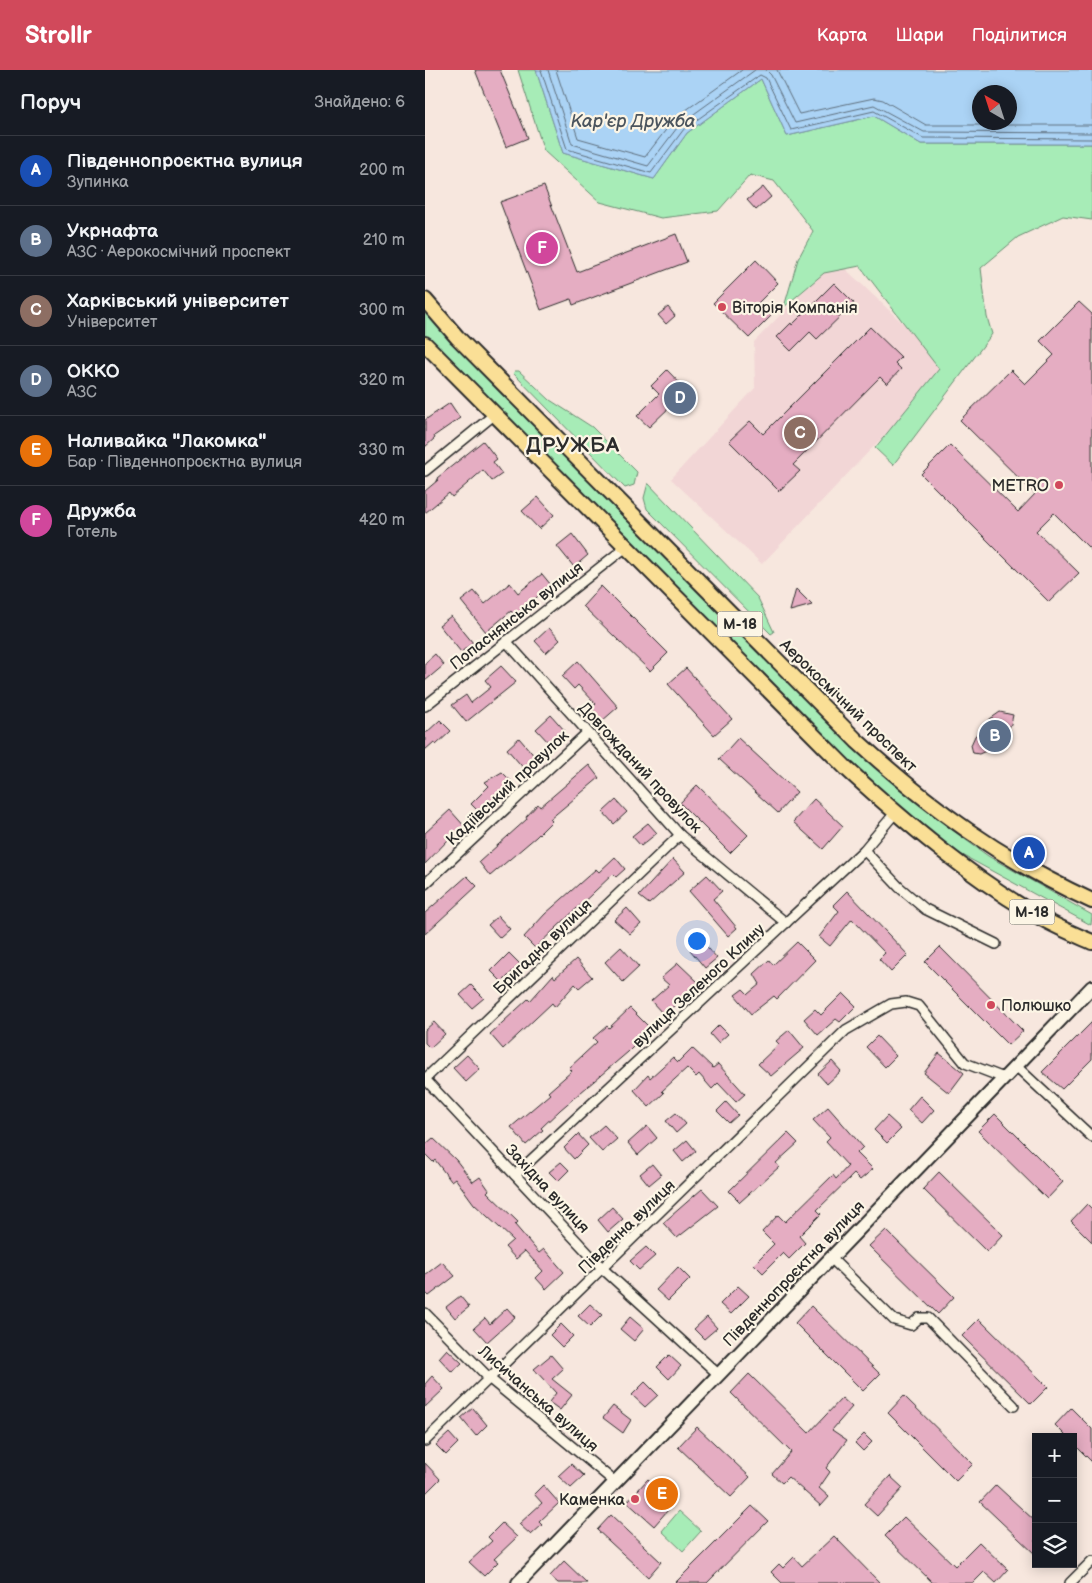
<!DOCTYPE html>
<html lang="uk">
<meta charset="utf-8">
<style>
body{margin:0;font-family:"Balsamiq Sans",sans-serif;background:#20242c;color:#f1f3f6}
.controls{position:absolute;right:15px;bottom:15px;display:grid;overflow:hidden;border-radius:0px;box-shadow:0 2px 12px #0003}
.controls button{width:45px;height:45px;display:grid;place-items:center;padding:0;border:0;border-bottom:1px solid #363941;background:#171b24;color:#f1f3f6;font:25px sans-serif}
.compass{position:absolute;left:547px;top:15px;width:45px;height:45px;border-radius:50%;background:#171b24;box-shadow:0 2px 12px #0003;rotate:321deg}
.you{position:absolute;left:271px;top:870px;width:18px;height:18px;margin:-12px;border:4px solid #fff;border-radius:50%;background:#1a73e8;box-shadow:0 0 0 8px #1a73e833}
.badge{display:grid;place-items:center;width:32px;height:32px;border-radius:50%;background:#d1495b;color:#fff;font-size:16px;font-weight:700}
.pin{position:absolute;translate:-50% -50%;border:2px solid #fff;box-shadow:0 1px 5px #0006}
.list{margin:0;padding:0;list-style:none}
h2{display:flex;justify-content:space-between;align-items:center;height:65px;margin:0;padding:0 20px;font-size:21px}
h2 small{font-size:16px;font-weight:400;color:#9ea1a6}
.list li{display:grid;grid-template-columns:32px 1fr auto;gap:15px;align-items:center;box-sizing:border-box;height:70px;padding:0 20px;border-top:1px solid #363941}
.list b{display:block;font-size:19px;white-space:nowrap}
.list p{margin:0;font-size:16px;white-space:nowrap;color:#9ea1a6}
.list em{font-size:16px;font-style:normal;color:#9ea1a6}
.icon{flex:none;width:28px;height:28px;fill:none;stroke:currentColor;stroke-width:2;stroke-linecap:round;stroke-linejoin:round}
.map{position:relative;flex:none;width:667px;height:1513px;overflow:hidden}
header{display:flex;align-items:center;gap:30px;box-sizing:border-box;height:70px;padding:0 25px;background:#d1495b;color:#fff}
header strong{font-size:24px}
nav{display:flex;gap:28px;margin-inline-start:auto;font-size:18px}
main{display:flex}
aside{flex:1;background:#171b24}
.map>svg:first-child{display:block}
.built{fill:#f2d6d6}
.green{fill:#a7ecb7;stroke:#698c71}
.water{fill:#abd3f5;stroke:#7890a4;fill-rule:evenodd}
.lines{fill:none;stroke-linecap:round;stroke-linejoin:round}
.shore{stroke:#5e6e7c;stroke-width:1}
.building{fill:#e5adc2;stroke:#2b2b2b}
.street-casing{stroke:#2b2b2b;stroke-width:12}
.secondary-casing{stroke:#2b2b2b;stroke-width:16}
.primary-casing{stroke:#2b2b2b;stroke-width:18}
.street{stroke:#fcf5e5;stroke-width:9}
.secondary{stroke:#fcf5e5;stroke-width:12}
.primary{stroke:#fadf96;stroke-width:14}
.poi-dot{fill:#d1495b;stroke:#fcf5e5;stroke-width:2}
.labels{text-anchor:middle;stroke-width:4.5;stroke-linejoin:round;paint-order:stroke}
.shield{fill:#fcf5e5;stroke:#6a6863;stroke-width:1}
.shield-label{font-size:15px;font-weight:bold;fill:#2b2b2b}
.poi-label{font-size:16px;fill:#2b2b2b;stroke:#fcf5e5;text-anchor:start}
.street-label{font-size:16px;fill:#2b2b2b;stroke:#fcf5e5}
.water-label{font-size:18px;font-style:italic;fill:#4b555e;stroke:#fcf5e5}
.district-label{font-size:21px;font-weight:bold;letter-spacing:1px;fill:#2b2b2b;stroke:#fcf5e5}
</style>
<header>
<strong>Strollr</strong>
<nav><a>Карта</a><a>Шари</a><a>Поділитися</a></nav>
</header>
<main>
<aside>
<h2>Поруч<small>Знайдено: 6</small></h2>
<ul class="list">
<li><span class="badge" style="background:#1a4fb4">A</span><div><b>Південнопроєктна вулиця</b><p>Зупинка</p></div><em>200 m</em></li>
<li><span class="badge" style="background:#5c6f8a">B</span><div><b>Укрнафта</b><p>АЗС · Аерокосмічний проспект</p></div><em>210 m</em></li>
<li><span class="badge" style="background:#8d6e63">C</span><div><b>Харківський університет</b><p>Університет</p></div><em>300 m</em></li>
<li><span class="badge" style="background:#5c6f8a">D</span><div><b>ОККО</b><p>АЗС</p></div><em>320 m</em></li>
<li><span class="badge" style="background:#e8710a">E</span><div><b>Наливайка &quot;Лакомка&quot;</b><p>Бар · Південнопроєктна вулиця</p></div><em>330 m</em></li>
<li><span class="badge" style="background:#d1479c">F</span><div><b>Дружба</b><p>Готель</p></div><em>420 m</em></li>
</ul>
</aside>
<div class="map">
<svg width="667" height="1513" viewBox="0 0 667 1513">
<rect width="100%" height="100%" fill="#f7e7de"/>
<filter id="ink" filterUnits="userSpaceOnUse"><feTurbulence type="fractalNoise" baseFrequency=".02" numOctaves="2"/><feDisplacementMap in="SourceGraphic" scale="10" xChannelSelector="R" yChannelSelector="G"/><feConvolveMatrix kernelMatrix="1 2 1 2 8 2 1 2 1" color-interpolation-filters="sRGB"/></filter>
<g filter="url(#ink)">
<polygon class="built" points="410,189 524,297 337,494 246,409 330,318 329,272"/>
<g class="green">
<polygon points="93,0 111,0 138,83 229,109 262,63 336,9 362,66 449,46 496,74 667,74 667,150 638,146 593,167 556,198 562,247 567,264 468,395 450,378 514,299 435,196 399,203 359,237 373,189 388,161 349,111 325,105 293,141 236,148 175,132 119,81"/>
<polygon points="0,243 352,601 453,698 523,757 563,786 667,845 666,855 521,776 457,722 330,599 0,266"/>
<polygon points="90,301 94,301 125,330 167,357 212,402 209,415 200,418 88,303"/>
<polygon points="223,413 333,528 349,562 346,564 222,439 219,428"/>
<polygon points="254,1441 276,1461 258,1481 237,1461"/>
</g>
<path class="water" d="M 111,0 L 667,0 L 667,74 L 496,74 L 449,46 L 362,66 L 336,9 L 262,63 L 229,109 L 138,83 ZM 554,22 L 584,22 L 584,52 L 554,52 Z"/>
<g class="lines">
<g class="shore">
<polyline points="116,0 142,79 226,103 259,59 335,5 341,8 366,60 449,41 498,68 667,69"/>
<polyline points="123,0 147,74 223,96 255,54 330,0"/>
<polyline points="131,0 153,68 220,87 250,48 317,0"/>
<polyline points="341,0 346,5 370,53 449,35 499,62 667,63"/>
<polyline points="352,0 374,44 449,28 458,30 501,55 667,55"/>
</g>
</g>
<g class="building">
<polygon points="50,0 75,0 103,68 81,77"/>
<polygon points="119,116 152,202 251,164 262,192 148,235 146,229 116,240 75,132"/>
<polygon points="338,117 346,127 331,140 322,130"/>
<polygon points="331,190 353,213 333,233 346,246 324,268 288,233"/>
<polygon points="409,213 429,233 392,269 385,262 366,281 352,267 366,253 367,255"/>
<polygon points="654,232 667,244 667,481 629,443 611,461 654,503 624,532 496,404 525,375 593,442 610,424 535,350 586,300 600,314 629,285 615,271"/>
<polygon points="243,237 250,246 241,254 233,245"/>
<polygon points="445,257 476,287 470,293 476,299 462,314 455,307 368,395 375,401 354,421 304,371 325,351 338,364"/>
<polygon points="242,300 269,328 253,343 246,336 224,357 212,346 234,324 226,316"/>
<polygon points="25,333 35,348 9,366 10,368 0,377 0,350"/>
<polygon points="58,371 72,389 68,392 77,404 67,411 58,400 27,427 24,423 0,443 0,421 13,410 12,408"/>
<polygon points="113,427 129,445 114,459 97,441"/>
<polygon points="147,464 163,485 149,497 132,476"/>
<polygon points="117,504 126,515 90,546 86,541 61,562 36,531 49,521 60,534 85,513 93,523"/>
<polygon points="176,516 243,583 225,601 158,536"/>
<polygon points="371,519 387,535 365,541"/>
<polygon points="26,546 48,573 36,582 14,555"/>
<polygon points="124,558 135,570 121,583 110,571"/>
<polygon points="10,584 19,595 0,611 0,593"/>
<polygon points="153,591 193,637 177,651 166,638 171,634 153,615 149,619 137,606"/>
<polygon points="76,596 91,612 41,652 27,635 41,625 46,633 66,617 60,610"/>
<polygon points="261,598 307,649 289,665 243,614"/>
<polygon points="575,642 588,645 586,654 581,663 563,680 554,684 548,683 546,675 550,666 565,649"/>
<polygon points="126,645 140,661 125,674 111,659"/>
<polygon points="15,650 26,661 11,675 9,672 0,680 0,664"/>
<polygon points="94,668 112,689 101,701 82,679"/>
<polygon points="313,668 372,722 353,743 294,689"/>
<polygon points="164,695 174,708 125,749 127,751 111,767 65,806 54,792 102,749 101,747 113,734 115,737"/>
<polygon points="77,702 88,713 57,745 46,734 64,716 60,712"/>
<polygon points="272,715 323,765 305,783 255,733"/>
<polygon points="389,729 418,756 398,779 368,752"/>
<polygon points="191,730 202,742 189,754 178,742"/>
<polygon points="25,740 41,758 26,772 24,769 0,794 0,763"/>
<polygon points="223,753 232,763 216,776 207,766"/>
<polygon points="190,787 200,799 191,807 188,804 110,878 99,867 120,844 171,799 174,802"/>
<polygon points="248,789 260,802 224,834 214,826"/>
<polygon points="282,805 297,821 288,829 312,858 303,866 264,821"/>
<polygon points="42,806 52,816 0,864 0,843"/>
<polygon points="422,821 483,885 466,902 454,889 460,883 427,849 405,876 394,867 414,841 408,835"/>
<polygon points="202,838 216,854 205,864 189,850"/>
<polygon points="73,846 85,859 75,868 63,855"/>
<polygon points="276,870 292,888 280,898 265,880"/>
<polygon points="372,872 390,890 352,929 349,926 326,944 310,925 318,919 323,924 335,914 329,904 344,890 348,895"/>
<polygon points="196,877 214,897 198,912 180,892"/>
<polygon points="515,877 598,961 583,975 500,892"/>
<polygon points="84,883 95,894 77,912 66,901"/>
<polygon points="151,889 167,907 154,918 150,914 130,937 127,933 78,979 65,964 103,929 105,931 128,905 130,908"/>
<polygon points="253,893 274,913 239,945 226,931 244,915 236,908"/>
<polygon points="46,915 59,928 47,938 35,925"/>
<polygon points="418,923 431,936 415,952 411,949 393,965 379,949 390,939 396,945"/>
<polygon points="205,938 226,959 203,982 135,1040 116,1058 118,1060 101,1075 86,1057 125,1024 123,1022 147,1001 144,998 172,972 168,968 182,956 184,958"/>
<polygon points="9,952 20,964 5,978 0,973 0,960"/>
<polygon points="667,952 667,989 637,1019 617,1002"/>
<polygon points="294,955 303,964 293,973 285,964"/>
<polygon points="364,960 379,978 346,1006 333,994 354,974 351,971"/>
<polygon points="452,966 471,986 460,997 441,977"/>
<polygon points="267,978 288,998 293,994 320,1024 311,1032 293,1013 287,1019 274,1004 271,1007 262,998 237,1021 239,1023 224,1037 209,1020 223,1005 225,1008 248,987 253,992"/>
<polygon points="514,983 539,1003 524,1023 499,1003"/>
<polygon points="42,985 55,999 41,1012 28,998"/>
<polygon points="407,991 416,1001 402,1014 393,1004"/>
<polygon points="495,1026 509,1040 497,1053 483,1040"/>
<polygon points="301,1032 313,1045 304,1053 292,1041"/>
<polygon points="403,1037 438,1077 432,1083 448,1099 435,1110 429,1104 392,1140 396,1144 374,1166 380,1173 364,1189 358,1183 338,1203 329,1194 349,1174 337,1162 353,1145 360,1152 408,1105 411,1109 423,1096 401,1072 405,1068 388,1050"/>
<polygon points="251,1043 261,1054 251,1063 241,1051"/>
<polygon points="570,1044 638,1112 622,1129 553,1061"/>
<polygon points="462,1046 476,1059 462,1073 449,1060"/>
<polygon points="179,1055 192,1069 177,1082 164,1068"/>
<polygon points="222,1056 232,1068 213,1085 203,1073"/>
<polygon points="363,1063 373,1073 351,1093 354,1097 315,1132 304,1121"/>
<polygon points="153,1064 163,1075 149,1089 139,1078"/>
<polygon points="8,1068 31,1090 48,1112 55,1107 64,1120 62,1122 93,1152 90,1155 114,1183 119,1179 139,1202 121,1219 111,1208 118,1201 100,1181 91,1189 80,1177 88,1170 49,1134 30,1108 26,1111 10,1090 8,1092 0,1084 0,1075"/>
<polygon points="262,1070 271,1081 258,1092 249,1081"/>
<polygon points="136,1092 144,1100 133,1111 124,1102"/>
<polygon points="227,1094 236,1105 224,1115 215,1104"/>
<polygon points="514,1102 578,1165 562,1182 498,1119"/>
<polygon points="277,1119 293,1136 252,1168 238,1153"/>
<polygon points="662,1134 667,1139 667,1172 646,1151"/>
<polygon points="187,1137 198,1149 183,1162 173,1150"/>
<polygon points="461,1160 529,1227 513,1244 444,1176"/>
<polygon points="221,1177 230,1186 214,1200 205,1191"/>
<polygon points="17,1192 30,1206 4,1226 0,1222 0,1205"/>
<polygon points="253,1197 265,1209 243,1231 231,1220"/>
<polygon points="313,1216 324,1226 306,1244 295,1234"/>
<polygon points="35,1226 44,1237 30,1248 21,1237"/>
<polygon points="165,1234 177,1245 165,1257 153,1246"/>
<polygon points="386,1236 455,1304 438,1321 370,1253"/>
<polygon points="82,1238 90,1247 62,1272 49,1258 60,1248 65,1254"/>
<polygon points="205,1247 219,1259 209,1271 195,1259"/>
<polygon points="282,1247 292,1258 279,1269 269,1259"/>
<polygon points="554,1249 623,1317 606,1334 537,1266"/>
<polygon points="136,1254 148,1266 137,1277 125,1265"/>
<polygon points="22,1279 37,1293 27,1302 14,1288"/>
<polygon points="126,1285 138,1299 127,1309 147,1325 135,1340 124,1332 131,1323 109,1299"/>
<polygon points="244,1285 256,1296 244,1309 232,1297"/>
<polygon points="324,1304 384,1363 417,1328 427,1337 407,1360 422,1370 401,1398 405,1402 394,1418 404,1427 396,1436 363,1407 357,1413 347,1404 366,1382 306,1323"/>
<polygon points="7,1306 19,1319 0,1337 0,1314"/>
<polygon points="220,1312 233,1325 220,1337 207,1325"/>
<polygon points="479,1326 548,1394 531,1411 463,1343"/>
<polygon points="188,1336 206,1350 198,1363 178,1348"/>
<polygon points="48,1338 62,1355 51,1366 36,1348"/>
<polygon points="646,1338 667,1359 667,1392 648,1373 648,1367 642,1367 630,1355"/>
<polygon points="272,1357 325,1407 306,1427 253,1377"/>
<polygon points="24,1363 33,1373 21,1385 11,1375"/>
<polygon points="439,1364 447,1372 438,1381 430,1373"/>
<polygon points="0,1393 15,1409 0,1424"/>
<polygon points="146,1394 159,1406 146,1418 133,1406"/>
<polygon points="465,1406 478,1418 452,1446 439,1434"/>
<polygon points="223,1409 249,1433 229,1456 202,1432"/>
<polygon points="118,1415 134,1433 114,1452 117,1455 106,1465 94,1454 117,1433 109,1424"/>
<polygon points="571,1415 611,1452 611,1485 555,1432"/>
<polygon points="327,1436 343,1451 282,1513 250,1513"/>
<polygon points="186,1445 236,1492 223,1507 172,1460"/>
<polygon points="479,1447 530,1496 554,1472 583,1500 571,1513 559,1502 548,1513 508,1513 460,1466"/>
<polygon points="77,1453 92,1467 69,1489 73,1492 59,1506 44,1492 67,1471 63,1467"/>
<polygon points="409,1466 455,1513 357,1513 346,1502 354,1494 358,1498 369,1487 377,1496"/>
<polygon points="139,1491 162,1513 133,1513 125,1506"/>
</g>
<g class="lines">
<g class="street-casing">
<g id="street">
<polyline points="0,401 70,344"/>
<polyline points="81,571 255,765 361,853"/>
<polyline points="0,636 201,477"/>
<polyline points="439,780 474,817 500,839 571,874"/>
<polyline points="0,814 162,663"/>
<polyline points="591,996 667,1067"/>
<polyline points="0,1009 178,1199 293,1304"/>
<polyline points="0,1009 255,765"/>
<polyline points="90,1105 439,780 470,743"/>
<polyline points="406,1188 469,1250 486,1255 494,1248 503,1248 589,1336"/>
<polyline points="0,1243 65,1309 190,1412"/>
<polyline points="0,1371 421,960 466,934 481,932 494,936 540,993 579,1008"/>
<polyline points="645,1513 667,1491"/>
</g>
</g>
<g class="secondary-casing">
<polyline id="secondary" points="93,1513 667,917"/>
</g>
<g class="primary-casing">
<g id="primary">
<path d="M 0,230 L 32,267 L 432,671 C 507,739 574,788 667,831"/>
<path d="M 0,274 L 421,698 C 482,754 546,808 618,849 C 634,858 651,865 667,872"/>
</g>
</g>
<use href="#street" class="street"/>
<use href="#secondary" class="secondary"/>
<use href="#primary" class="primary"/>
</g>
</g>
<g class="poi-dot">
<circle cx="297" cy="237" r="5"/>
<circle cx="634" cy="415" r="5"/>
<circle cx="566" cy="935" r="5"/>
<circle cx="210" cy="1429" r="5"/>
</g>
<g class="labels">
<g class="shield">
<rect x="292.5" y="541.5" width="45" height="25" rx="4"/>
<rect x="584.5" y="829.5" width="45" height="25" rx="4"/>
</g>
<g class="shield-label">
<text x="315" y="559">М-18</text>
<text x="607" y="847">М-18</text>
</g>
<g class="poi-label">
<text x="307" y="243">Віторія Компанія</text>
<text x="624" y="421" text-anchor="end">METRO</text>
<text x="576" y="941">Полюшко</text>
<text x="200" y="1435" text-anchor="end">Каменка</text>
</g>
<g class="street-label">
<text transform="translate(91 545) rotate(-38)" y="6">Попаснянська вулиця</text>
<text transform="translate(424 635) rotate(44)" y="6">Аерокосмічний проспект</text>
<text transform="translate(216 697) rotate(47)" y="6">Довгожданий провулок</text>
<text transform="translate(82 717) rotate(-43)" y="6">Кадіївський провулок</text>
<text transform="translate(117 876) rotate(-44)" y="6">Бригадна вулиця</text>
<text transform="translate(273 915) rotate(-43)" y="6">вулиця Зеленого Клину</text>
<text transform="translate(123 1118) rotate(47)" y="6">Західна вулиця</text>
<text transform="translate(201 1156) rotate(-44)" y="6">Південна вулиця</text>
<text transform="translate(368 1203) rotate(-46)" y="6">Південнопроєктна вулиця</text>
<text transform="translate(114 1328) rotate(41)" y="6">Лисичанська вулиця</text>
</g>
<g class="water-label">
<text x="208" y="57">Кар'єр Дружба</text>
</g>
<g class="district-label">
<text x="148" y="382">ДРУЖБА</text>
</g>
</g>
</svg>
<div class="controls">
<button>+</button>
<button>−</button>
<button><svg class="icon" aria-label="layers" viewBox="0 0 24 24"><path d="M12 4l9 5-9 5-9-5zM3 14l9 5 9-5"/></svg></button>
</div>
<svg class="compass" viewBox="-18 -18 36 36"><path d="M0-13l5 13h-10z" fill="#e53935"/><path d="M0 13l5-13h-10z" fill="#9ea1a6"/></svg>
<div class="you"></div>
<div class="pin badge" style="left:604px;top:783px;background:#1a4fb4">A</div>
<div class="pin badge" style="left:570px;top:666px;background:#5c6f8a">B</div>
<div class="pin badge" style="left:375px;top:363px;background:#8d6e63">C</div>
<div class="pin badge" style="left:255px;top:328px;background:#5c6f8a">D</div>
<div class="pin badge" style="left:237px;top:1424px;background:#e8710a">E</div>
<div class="pin badge" style="left:117px;top:178px;background:#d1479c">F</div>
</div>
</main>
